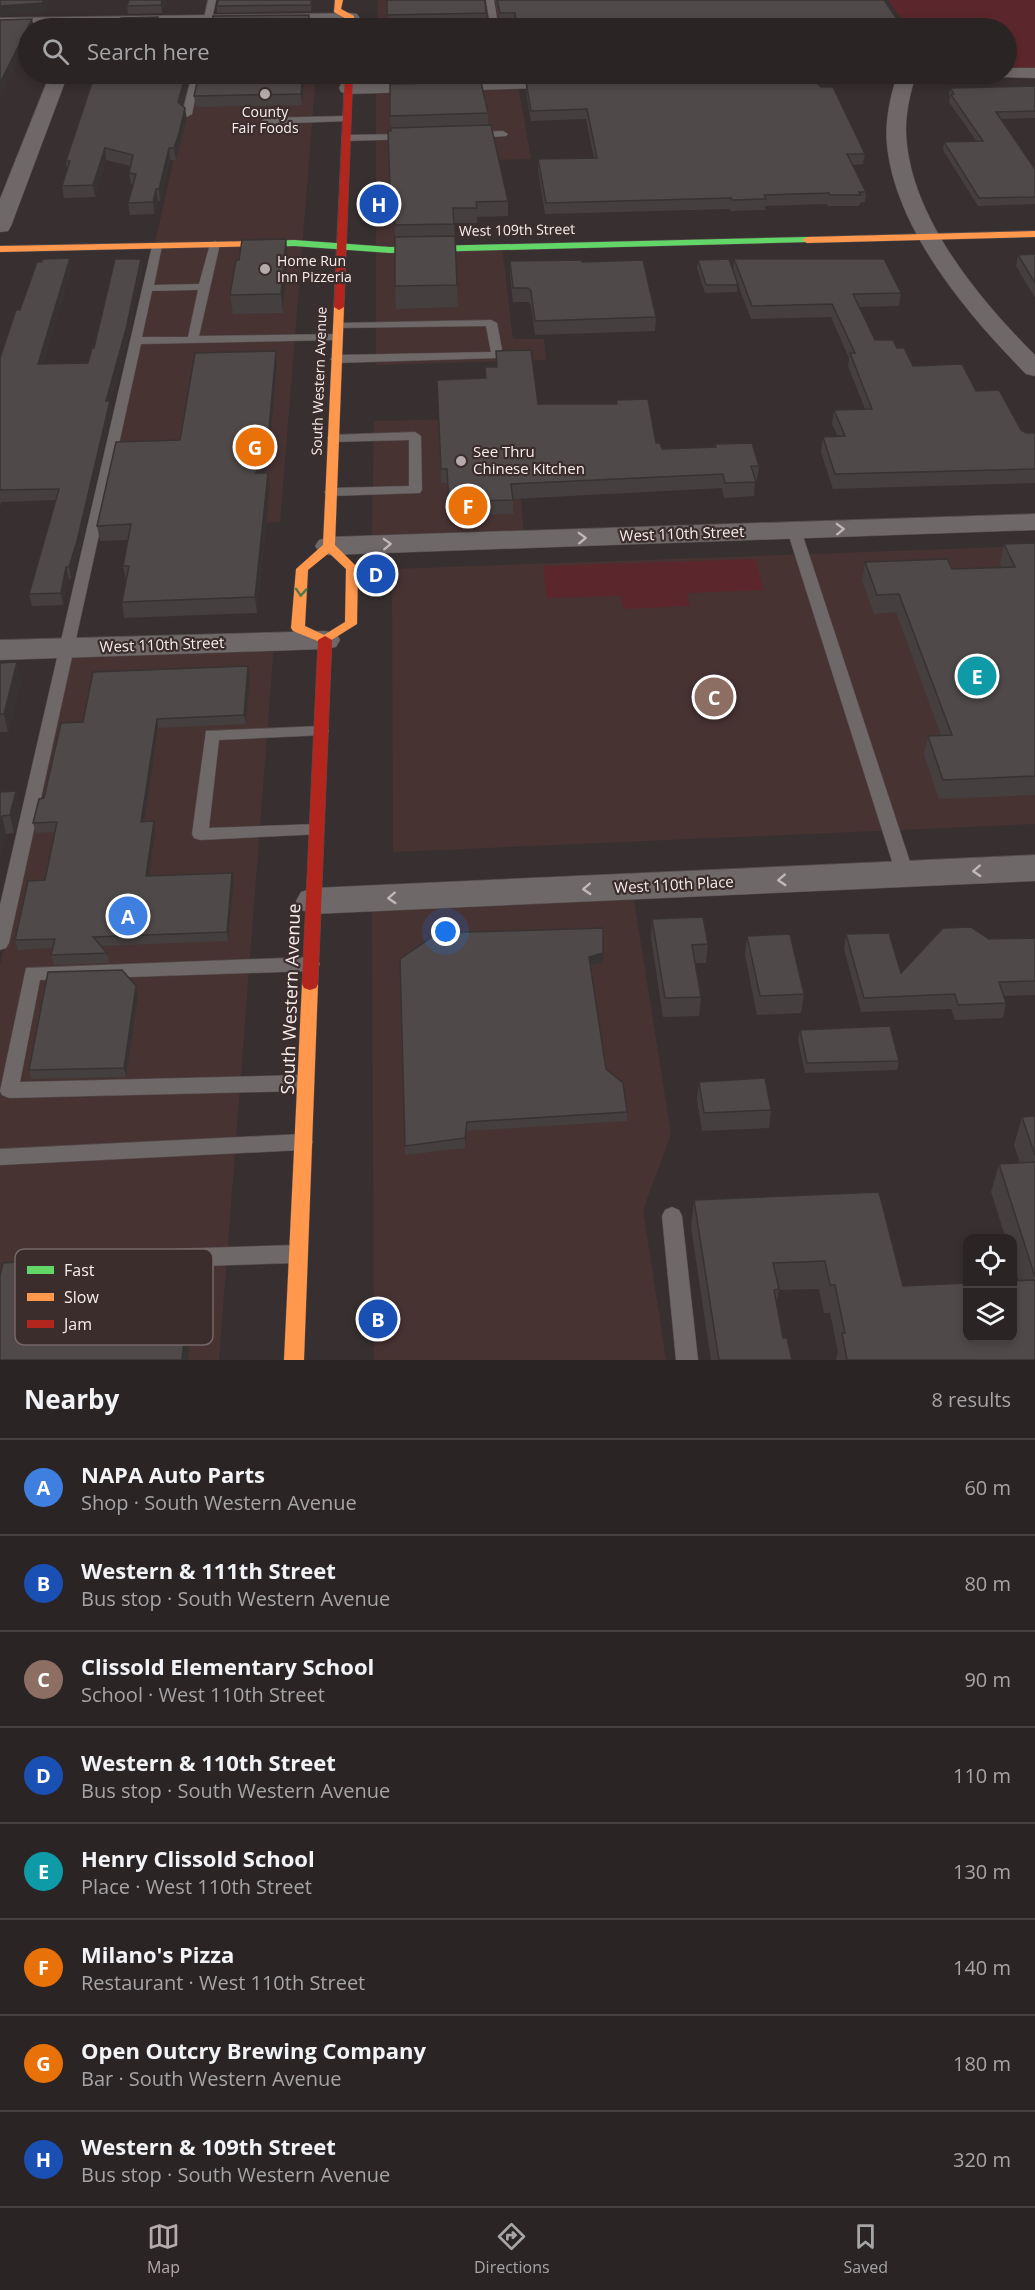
<!DOCTYPE html>
<meta charset="utf-8">
<style>
body{margin:0;font-family:"Open Sans",sans-serif;background:#363031;color:#f1f3f6}
.controls{position:absolute;right:18px;bottom:18px;display:grid;overflow:hidden;border-radius:12px;box-shadow:0 3px 9px #0003}
.controls button{width:54px;height:54px;display:grid;place-items:center;padding:0;border:0;border-bottom:2px solid #464141;background:#2a2424;color:#f1f3f6;font:30px sans-serif}
.you{position:absolute;left:446px;top:932px;width:21px;height:21px;margin:-15px;border:4px solid #fff;border-radius:50%;background:#1a73e8;box-shadow:0 0 0 9px #1a73e833}
.badge{display:grid;place-items:center;width:39px;height:39px;border-radius:50%;background:#b5abac;color:#fff;font-size:20px;font-weight:700}
.pin{position:absolute;translate:-50% -50%;border:3px solid #fff;box-shadow:0 2px 6px #0006}
.list{margin:0;padding:0;list-style:none}
h2{display:flex;justify-content:space-between;align-items:center;height:78px;margin:0;padding:0 24px;font-size:26px}
h2 small{font-size:20px;font-weight:400;color:#a5a4a6}
.list li{display:grid;grid-template-columns:39px 1fr auto;gap:18px;align-items:center;box-sizing:border-box;height:96px;padding:0 24px;border-top:2px solid #464141}
.list b{display:block;font-size:22px;white-space:nowrap}
.list p{margin:0;font-size:20px;white-space:nowrap;color:#a5a4a6}
.list em{font-size:20px;font-style:normal;color:#a5a4a6}
.icon{flex:none;width:33px;height:33px;fill:none;stroke:currentColor;stroke-width:2;stroke-linecap:round;stroke-linejoin:round}
.map{position:relative;flex:none;width:1035px;height:1360px;overflow:hidden}
.search{position:absolute;background:#2a2424;box-shadow:0 3px 9px #0003;left:18px;right:18px;top:18px;height:66px;display:flex;align-items:center;gap:15px;box-sizing:border-box;padding:0 21px;border-radius:33px;color:#a5a4a6;font-size:22px}
.sheet{height:846px;background:#2a2424}
nav{display:flex;justify-content:space-around;align-items:center;box-sizing:border-box;height:84px;border-top:2px solid #464141;background:#2a2424;font-size:16px;color:#a5a4a6}
nav a{display:grid;justify-items:center;gap:3px}
nav .on{color:#b5abac}
.map>svg:first-child{display:block}
.built{fill:#483333}
.green{fill:#5b272d}
.lines{fill:none;stroke-linecap:round;stroke-linejoin:round}
.lane-casing{stroke:#534b4c;stroke-width:1}
.street-casing{stroke:#534b4c;stroke-width:1}
.fast-casing{stroke:#534b4c;stroke-width:1}
.slow-casing{stroke:#534b4c;stroke-width:1}
.jam-casing{stroke:#534b4c;stroke-width:1}
.lane{fill:#6f6868;fill-rule:evenodd}
.street{fill:#6f6868;fill-rule:evenodd}
.fast{fill:#63d668;fill-rule:evenodd}
.slow{fill:#ff974d;fill-rule:evenodd}
.jam{fill:#b3261e;fill-rule:evenodd}
.wall{fill:#453f3f}
.shaded-wall{fill:#383333}
.building{fill:#504949;stroke:#383333;stroke-width:1.5}
.oneway{stroke:#c1b8b8}
.oneway2{stroke:#4e7948}
.poi-dot{fill:#b5abac;stroke:#3c2d2d;stroke-width:2}
.labels{text-anchor:middle;stroke-width:4.5;stroke-linejoin:round;paint-order:stroke}
.far-poi-label{font-size:14px;fill:#f8edee;stroke:#3c2d2d}
.far-street-label{font-size:14px;fill:#f8edee;stroke:#3c2d2d}
.poi-label{font-size:15px;fill:#f8edee;stroke:#3c2d2d;text-anchor:start}
.street-label{font-size:15px;fill:#f8edee;stroke:#3c2d2d}
.near-street-label{font-size:18px;fill:#f8edee;stroke:#3c2d2d}
.key{fill:#3c2d2d;stroke:#746767;stroke-width:1.5}
.key-label{font-size:16px;fill:#f8edee}
</style>
<div class="map">
<svg width="1035" height="1360" viewBox="0 0 1035 1360">
<rect width="100%" height="100%" fill="#383030"/>
<g class="built">
<polygon points="378,0 501,0 506,28 377,28"/>
<polygon points="193,74 316,74 280,522 91,528"/>
<polygon points="376,74 513,74 514,85 518,85 531,159 438,161 444,249 502,247 513,339 544,339 546,360 376,365"/>
<polygon points="513,418 524,535 372,541 374,421"/>
<polygon points="1035,546 1035,824 393,852 392,569"/>
<polygon points="274,644 219,1360 0,1360 0,965 71,649"/>
<polygon points="633,894 671,1134 643,1210 666,1360 374,1360 372,906"/>
</g>
<g class="green">
<polygon points="888,0 1035,0 1035,68 1007,69 1006,28 908,28"/>
<polygon points="755,559 764,590 687,593 690,606 624,609 621,596 547,598 543,566"/>
</g>
<g class="lines">
<g class="lane-casing">
<g id="lane">
<polygon points="208,0 216,0 210,28 202,28"/>
<polygon points="486,0 494,0 498,25 493,28 483,28 490,24"/>
<polygon points="192,74 200,74 192,114 187,117 182,114"/>
<polygon points="346,116 351,119 349,121 266,124 261,121 266,118"/>
<polygon points="503,131 508,134 506,136 475,138 470,135 475,132"/>
<polygon points="409,134 414,137 412,139 346,141 341,138 346,135"/>
<path d="M 215,241 L 220,244 L 199,336 L 337,334 L 343,337 L 337,340 L 141,344 L 9,943 L 6,948 L 0,950 L 0,905 L 152,246 L 157,243 L 162,246 L 154,285 L 199,284 L 210,244 ZM 198,290 L 188,337 L 142,337 L 152,291 Z"/>
<polygon points="491,320 497,323 503,355 497,358 336,363 330,359 336,355 491,352 486,326 334,328 334,324 338,323"/>
<polygon points="415,432 421,436 422,490 420,493 331,496 324,492 331,488 409,486 409,440 333,442 327,438 329,435"/>
<polygon points="794,526 801,530 914,874 911,878 899,878 896,874 787,530"/>
<polygon points="321,726 326,727 329,731 326,735 219,740 209,828 316,824 322,826 324,830 322,834 200,840 194,838 192,834 206,731"/>
<polygon points="311,957 317,959 320,964 317,969 311,971 40,980 20,1082 303,1075 310,1078 313,1083 310,1088 303,1091 9,1098 2,1095 0,1091 26,968"/>
<polygon points="303,1134 310,1136 313,1142 310,1148 303,1150 0,1165 0,1149"/>
<polygon points="672,1207 679,1210 682,1216 698,1360 676,1360 662,1216 665,1210"/>
<polygon points="296,1245 303,1247 306,1254 303,1261 296,1263 173,1267 166,1265 163,1258 166,1251 173,1249"/>
</g>
</g>
<g class="street-casing">
<g id="street">
<polygon points="351,13 357,14 360,18 357,22 0,28 0,18"/>
<path d="M 1006,68 L 1035,68 L 1035,78 L 1000,77 L 993,79 L 914,81 C 908,102 904,123 907,145 C 916,224 981,301 1035,355 L 1035,376 L 1026,374 C 968,315 896,231 887,145 C 885,124 889,102 895,82 L 768,85 L 761,83 L 759,79 L 761,75 L 768,74 L 1006,74 Z"/>
<polygon points="50,74 68,74 11,226 8,231 0,232 0,199"/>
<polygon points="569,77 576,79 578,83 576,87 348,94 341,92 339,88 341,84 348,82"/>
<polygon points="1035,514 1035,530 329,555 319,552 315,546 319,540 329,537"/>
<polygon points="325,631 336,633 340,640 336,647 325,649 0,660 0,640"/>
<polygon points="1035,855 1035,881 314,914 301,910 296,901 301,892 314,888"/>
</g>
</g>
<g class="fast-casing">
<polygon id="fast" points="807,237 812,240 810,242 390,253 294,246 262,247 257,244 262,241 294,240 390,247"/>
</g>
<g class="slow-casing">
<g id="slow">
<polygon points="335,0 343,0 341,9 354,16 354,20 348,20 334,12"/>
<polygon points="1035,231 1035,237 807,243 802,240 807,237"/>
<polygon points="262,241 267,244 265,246 0,252 0,246"/>
<path d="M 339,304 L 344,307 L 335,545 L 358,568 L 357,624 L 325,644 L 293,631 L 291,628 L 296,569 L 323,545 L 334,307 ZM 329,553 L 346,569 L 345,622 L 324,635 L 305,626 L 308,570 Z"/>
<polygon points="310,978 316,980 318,984 304,1360 284,1360 302,984 304,980"/>
</g>
</g>
<g class="jam-casing">
<g id="jam">
<polygon points="345,74 353,74 344,307 339,310 334,307"/>
<polygon points="325,636 332,640 318,984 316,988 310,990 304,988 302,984 318,640"/>
</g>
</g>
<use href="#lane" class="lane"/>
<use href="#street" class="street"/>
<use href="#fast" class="fast"/>
<use href="#slow" class="slow"/>
<use href="#jam" class="jam"/>
</g>
<g class="wall">
<polygon points="165,0 162,13 128,14 127,6"/>
<polygon points="312,0 311,11 217,13 217,6"/>
<polygon points="387,0 486,13 486,23 388,26"/>
<polygon points="495,0 884,0 903,28 516,28 515,23 500,23"/>
<polygon points="95,74 190,74 182,105 187,119 180,144 176,160 170,160 160,201 158,201 154,214 130,215 128,203 133,185 131,184 129,173 131,166 106,160 95,197 64,198 62,186 67,169 66,161"/>
<polygon points="199,74 305,74 302,105 196,107 194,96"/>
<polygon points="523,74 691,74 523,76"/>
<polygon points="526,82 865,154 863,164 853,165 866,192 865,202 860,203 859,206 828,206 827,204 765,206 765,210 731,211 730,209 545,214 538,170 538,159 594,158 586,119 531,121 526,92"/>
<polygon points="1035,86 1035,118 1001,119 1035,169 1035,204 978,206 943,150 944,142 977,142 949,102 950,97 949,95 950,88"/>
<polygon points="488,113 488,125 508,201 508,216 477,217 477,223 454,223 458,307 396,309 395,286 395,237 394,203 391,203 388,131 391,131 390,116"/>
<polygon points="1035,254 1035,298 1016,266 1018,255"/>
<polygon points="288,257 283,313 233,314 230,295"/>
<polygon points="141,259 142,269 127,340 110,403 111,412 79,553 71,579 69,579 63,605 32,606 29,594 56,500 1,502 0,507 0,358 20,310 71,269 43,364 88,363 94,348"/>
<polygon points="734,259 901,293 899,306 859,307 875,340 897,348 913,366 976,391 1026,433 1035,433 1035,483 833,489 821,452 823,437 838,437 832,424 834,410 865,409 848,366 849,358 831,317 751,319 737,282 737,292 705,293 697,268 698,260 733,272"/>
<polygon points="510,261 582,262 656,317 655,331 535,335 531,305 528,302 513,302 510,275"/>
<polygon points="496,351 538,404 616,404 616,400 662,449 714,447 715,444 759,466 757,480 755,480 754,496 724,498 722,488 513,499 513,514 449,516 448,483 441,483 437,380 485,378 485,367 496,367"/>
<polygon points="277,366 268,465 265,473 270,488 257,613 124,618 122,602 126,581 123,566 128,540 100,541 97,526 180,440"/>
<polygon points="1035,543 1035,795 939,799 924,755 928,736 941,735 896,612 874,614 862,580 865,562 952,569 1002,567 1000,563 1004,544"/>
<polygon points="0,663 21,680 8,732 0,732"/>
<polygon points="250,675 246,724 158,728 144,821 155,830 149,876 234,882 228,941 101,946 107,953 109,963 54,965 51,955 53,948 18,950 15,940 45,880 55,832 36,833 33,823 44,798 83,722"/>
<polygon points="16,791 20,809 14,833 6,834 0,856 0,792"/>
<polygon points="652,919 708,944 706,963 695,963 701,997 699,1016 663,1017 651,938"/>
<polygon points="603,928 603,963 590,966 606,1069 623,1083 627,1112 627,1121 467,1131 465,1148 405,1155 400,959 438,933"/>
<polygon points="846,934 901,973 989,939 1035,938 1035,995 1004,996 1006,1003 1003,1018 955,1020 951,1009 861,1012 844,949"/>
<polygon points="747,936 804,994 801,1013 757,1015 745,955"/>
<polygon points="138,996 126,1077 31,1079 29,1070"/>
<polygon points="800,1030 899,1061 897,1070 805,1073 798,1040"/>
<polygon points="699,1082 771,1110 769,1128 702,1131 697,1100"/>
<polygon points="1035,1116 1035,1360 836,1360 838,1352 830,1313 824,1313 819,1289 779,1290 776,1304 783,1338 792,1360 711,1360 691,1227 694,1200 903,1286 1019,1281 1012,1261 1012,1239 1006,1239 991,1192 999,1164 1020,1163 1014,1145 1022,1117"/>
</g>
<g class="shaded-wall">
<polygon points="44,0 50,0 44,13 0,16 0,6"/>
<polygon points="162,0 165,0 162,13 161,5"/>
<polygon points="32,19 34,28 28,28 28,40 0,98 0,83"/>
<polygon points="186,74 190,74 180,113 178,102"/>
<polygon points="303,74 305,74 302,105 301,94"/>
<polygon points="185,108 187,119 176,160 174,148"/>
<polygon points="105,148 106,160 95,197 93,185"/>
<polygon points="169,148 170,160 160,201 159,189"/>
<polygon points="156,189 158,201 154,214 153,202"/>
<polygon points="286,239 288,257 283,313 281,294"/>
<polygon points="70,258 71,269 40,375 38,364"/>
<polygon points="141,259 142,269 127,340 110,403 111,412 79,553 71,579 69,567 106,401"/>
<polygon points="276,351 277,366 268,465 258,489 256,473"/>
<polygon points="268,473 270,488 257,613 255,597"/>
<polygon points="66,567 69,579 63,605 61,593"/>
<polygon points="17,662 21,680 8,732 4,714"/>
<polygon points="248,666 250,675 246,724 244,715"/>
<polygon points="157,719 158,728 143,831 141,822"/>
<polygon points="16,791 20,809 14,833 10,815"/>
<polygon points="2,816 6,834 0,856 0,822"/>
<polygon points="154,821 155,830 148,886 146,876"/>
<polygon points="232,873 234,882 228,941 227,932"/>
<polygon points="603,953 603,963 589,966 589,957"/>
<polygon points="136,986 138,996 126,1077 124,1068"/>
<polygon points="467,1122 467,1131 465,1148 465,1138"/>
<polygon points="192,1253 196,1274 188,1360 182,1360"/>
</g>
<g class="building">
<polygon points="0,0 44,0 42,3 0,6"/>
<polygon points="129,0 162,0 161,5 127,6"/>
<polygon points="218,0 311,0 311,5 217,6"/>
<polygon points="387,0 485,0 486,13 387,15"/>
<polygon points="497,0 884,0 903,28 517,28 515,13 500,13"/>
<polygon points="309,15 308,28 117,28 121,18 158,17 156,25 212,24 213,16"/>
<polygon points="32,19 0,83 0,20"/>
<polygon points="95,74 186,74 178,102 185,108 179,133 174,148 169,148 159,189 156,189 153,202 128,203 136,174 129,173 133,155 105,148 93,185 62,186 70,161 66,161"/>
<polygon points="199,74 303,74 301,94 194,96"/>
<polygon points="810,76 821,87 833,87 865,154 847,154 866,192 859,192 861,195 830,195 829,193 764,195 766,199 732,200 731,198 546,203 538,159 597,158 587,109 531,111 526,82"/>
<polygon points="481,82 488,113 390,116 390,84"/>
<polygon points="1035,86 1035,111 996,112 1035,169 1035,197 979,198 944,142 983,141 951,95 954,94 950,88"/>
<polygon points="491,125 508,201 476,202 477,208 453,208 454,224 395,225 393,188 390,188 388,131 391,131 391,128"/>
<polygon points="455,236 457,285 395,286 395,237"/>
<polygon points="286,239 281,294 230,295 236,260 239,260 242,240"/>
<polygon points="1035,254 1035,283 1018,255"/>
<polygon points="70,258 38,364 88,363 92,348 94,348 115,259 141,259 126,329 106,401 110,401 77,541 69,567 66,567 61,593 29,594 59,489 0,490 0,358 16,310 20,310 37,262 41,262 43,259"/>
<polygon points="729,259 738,285 706,285 698,260"/>
<polygon points="734,259 884,259 901,293 853,294 875,340 893,340 897,348 904,348 913,366 962,364 976,391 999,390 1021,430 1026,433 1035,433 1035,469 835,474 823,437 845,436 834,410 872,409 850,353 855,353 832,304 752,306"/>
<polygon points="581,260 582,262 643,260 656,317 535,321 531,291 528,288 513,288 510,261"/>
<polygon points="531,350 538,404 617,404 616,400 648,399 656,443 660,443 662,449 716,447 715,444 752,443 759,466 751,466 756,482 725,483 723,474 511,484 513,500 449,502 447,469 441,469 437,380 486,378 485,367 497,367 496,351"/>
<polygon points="276,351 267,450 256,473 268,473 255,597 122,602 129,566 123,566 131,524 97,526 116,442 180,440 195,353"/>
<polygon points="1035,543 1035,776 943,780 928,736 952,735 899,594 877,595 865,562 947,559 952,569 1015,567 1004,544"/>
<polygon points="17,662 4,714 0,714 0,663"/>
<polygon points="248,666 244,715 157,719 141,822 154,821 146,876 232,873 227,932 93,937 107,953 51,955 55,939 15,940 28,881 45,880 57,822 33,823 39,799 44,798 61,723 83,722 93,672"/>
<polygon points="16,791 10,815 2,816 0,822 0,792"/>
<polygon points="703,917 708,944 692,945 701,997 665,998 652,919"/>
<polygon points="971,927 989,939 1035,938 1035,981 999,982 1006,1003 958,1005 955,994 864,998 846,934 889,933 901,973 943,928"/>
<polygon points="603,928 603,953 589,957 606,1069 623,1083 627,1112 467,1122 465,1138 405,1146 400,959 438,933"/>
<polygon points="790,934 804,994 760,996 747,936"/>
<polygon points="122,970 136,986 124,1068 29,1070 48,972"/>
<polygon points="890,1026 899,1061 807,1063 800,1030"/>
<polygon points="765,1078 771,1110 704,1113 699,1082"/>
<polygon points="1035,1116 1035,1155 1022,1117"/>
<polygon points="1035,1162 1035,1277 999,1164"/>
<polygon points="879,1192 903,1286 968,1283 968,1338 1012,1338 1012,1281 1035,1280 1035,1360 847,1360 842,1333 845,1333 835,1285 830,1285 825,1261 773,1263 779,1289 774,1290 783,1338 787,1338 792,1360 719,1360 694,1200"/>
<polygon points="192,1253 182,1360 0,1360 0,1276 3,1263"/>
</g>
<defs><path id="oneway-chevron" d="M-2-3.5L2.5 0L-2 3.5" fill="none" stroke-width="1.6" stroke-linecap="round" stroke-linejoin="round" transform="scale(1.5)"/></defs>
<g class="oneway">
<use href="#oneway-chevron" transform="translate(840 529) rotate(-2)"/>
<use href="#oneway-chevron" transform="translate(582 538) rotate(-2)"/>
<use href="#oneway-chevron" transform="translate(387 544) rotate(-2)"/>
<use href="#oneway-chevron" transform="translate(977 871) rotate(177)"/>
<use href="#oneway-chevron" transform="translate(782 880) rotate(177)"/>
<use href="#oneway-chevron" transform="translate(587 889) rotate(177)"/>
<use href="#oneway-chevron" transform="translate(392 898) rotate(177)"/>
</g>
<use class="oneway2" href="#oneway-chevron" transform="translate(301 592) rotate(94)"/>
<g class="poi-dot">
<circle cx="265" cy="94" r="6"/>
<circle cx="265" cy="269" r="6"/>
<circle cx="461" cy="461" r="6"/>
</g>
<g class="labels">
<g class="far-poi-label">
<text x="265" y="117">County<tspan x="265" dy="16">Fair Foods</tspan></text>
<text x="277" y="266" text-anchor="start">Home Run<tspan x="277" dy="16">Inn Pizzeria</tspan></text>
</g>
<g class="far-street-label">
<text transform="translate(517 230) rotate(-1)" y="5">West 109th Street</text>
<text transform="translate(319 381) rotate(-88)" y="5">South Western Avenue</text>
</g>
<g class="poi-label">
<text x="473" y="457">See Thru<tspan x="473" dy="17">Chinese Kitchen</tspan></text>
</g>
<g class="street-label">
<text transform="translate(682 534) rotate(-2)" y="5">West 110th Street</text>
<text transform="translate(162 645) rotate(-2)" y="5">West 110th Street</text>
<text transform="translate(674 885) rotate(-3)" y="5">West 110th Place</text>
</g>
<g class="near-street-label">
<text transform="translate(291 999) rotate(-88)" y="6">South Western Avenue</text>
</g>
</g>
<rect x="15" y="1249" width="198" height="96" rx="9" class="key"/>
<rect x="27" y="1266" width="27" height="8" fill="#63d668"/>
<rect x="27" y="1293" width="27" height="8" fill="#ff974d"/>
<rect x="27" y="1320" width="27" height="8" fill="#b3261e"/>
<g class="key-label">
<text x="64" y="1276">Fast</text>
<text x="64" y="1303">Slow</text>
<text x="64" y="1330">Jam</text>
</g>
</svg>
<div class="controls">
<button><svg class="icon" aria-label="locate" viewBox="0 0 24 24"><circle cx="12" cy="12" r="6"/><path d="M12 2v4M12 18v4M2 12h4M18 12h4"/></svg></button>
<button><svg class="icon" aria-label="layers" viewBox="0 0 24 24"><path d="M12 4l9 5-9 5-9-5zM3 14l9 5 9-5"/></svg></button>
</div>
<div class="you"></div>
<div class="pin badge" style="left:128px;top:916px;background:#3f7fe0">A</div>
<div class="pin badge" style="left:378px;top:1319px;background:#1a4fb4">B</div>
<div class="pin badge" style="left:714px;top:697px;background:#8d6e63">C</div>
<div class="pin badge" style="left:376px;top:574px;background:#1a4fb4">D</div>
<div class="pin badge" style="left:977px;top:676px;background:#0f9aa8">E</div>
<div class="pin badge" style="left:468px;top:506px;background:#e8710a">F</div>
<div class="pin badge" style="left:255px;top:447px;background:#e8710a">G</div>
<div class="pin badge" style="left:379px;top:204px;background:#1a4fb4">H</div>
<div class="search"><svg class="icon" aria-label="search" viewBox="0 0 24 24"><circle cx="10" cy="10" r="6"/><path d="M15 15l6 6"/></svg>Search here</div>
</div>
<section class="sheet">
<h2>Nearby<small>8 results</small></h2>
<ul class="list">
<li><span class="badge" style="background:#3f7fe0">A</span><div><b>NAPA Auto Parts</b><p>Shop · South Western Avenue</p></div><em>60 m</em></li>
<li><span class="badge" style="background:#1a4fb4">B</span><div><b>Western &amp; 111th Street</b><p>Bus stop · South Western Avenue</p></div><em>80 m</em></li>
<li><span class="badge" style="background:#8d6e63">C</span><div><b>Clissold Elementary School</b><p>School · West 110th Street</p></div><em>90 m</em></li>
<li><span class="badge" style="background:#1a4fb4">D</span><div><b>Western &amp; 110th Street</b><p>Bus stop · South Western Avenue</p></div><em>110 m</em></li>
<li><span class="badge" style="background:#0f9aa8">E</span><div><b>Henry Clissold School</b><p>Place · West 110th Street</p></div><em>130 m</em></li>
<li><span class="badge" style="background:#e8710a">F</span><div><b>Milano's Pizza</b><p>Restaurant · West 110th Street</p></div><em>140 m</em></li>
<li><span class="badge" style="background:#e8710a">G</span><div><b>Open Outcry Brewing Company</b><p>Bar · South Western Avenue</p></div><em>180 m</em></li>
<li><span class="badge" style="background:#1a4fb4">H</span><div><b>Western &amp; 109th Street</b><p>Bus stop · South Western Avenue</p></div><em>320 m</em></li>
</ul>
</section>
<nav>
<a class="on"><svg class="icon" aria-label="map" viewBox="0 0 24 24"><path d="M3 6l6-2 6 2 6-2v14l-6 2-6-2-6 2zM9 4v14M15 6v14"/></svg>Map</a>
<a><svg class="icon" aria-label="directions" viewBox="0 0 24 24"><path d="M12 3l9 9-9 9-9-9zM9 14v-3h6M13 9l2 2-2 2"/></svg>Directions</a>
<a><svg class="icon" aria-label="saved" viewBox="0 0 24 24"><path d="M7 4h10v16l-5-4-5 4z"/></svg>Saved</a>
</nav>
